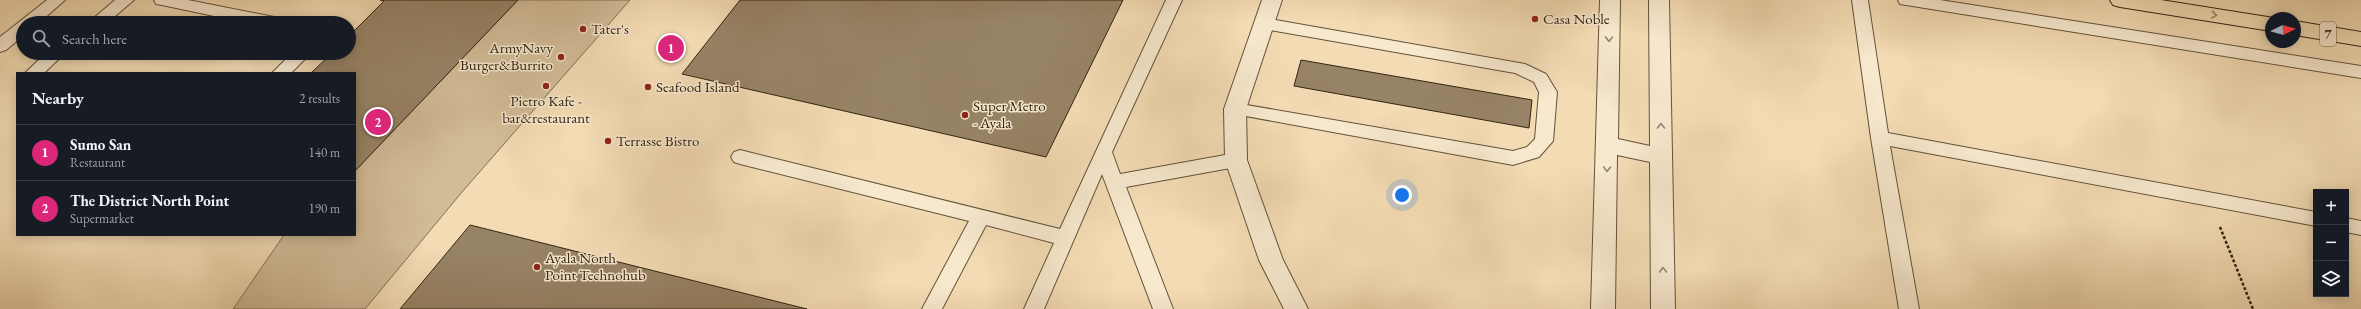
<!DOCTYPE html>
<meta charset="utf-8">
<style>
body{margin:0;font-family:"EB Garamond",serif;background:#242831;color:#f1f3f6}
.controls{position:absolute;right:12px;bottom:12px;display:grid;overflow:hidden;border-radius:0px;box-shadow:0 2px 10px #0003}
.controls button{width:36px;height:36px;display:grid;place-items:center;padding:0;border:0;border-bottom:1px solid #363941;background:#171b24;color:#f1f3f6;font:20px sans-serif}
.compass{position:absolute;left:2265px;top:12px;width:36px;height:36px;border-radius:50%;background:#171b24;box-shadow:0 2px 10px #0003;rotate:85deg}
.you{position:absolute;left:1402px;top:195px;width:14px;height:14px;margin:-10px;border:3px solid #fff;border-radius:50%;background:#1a73e8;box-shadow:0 0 0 6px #1a73e833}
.badge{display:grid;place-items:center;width:26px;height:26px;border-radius:50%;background:#db2777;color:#fff;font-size:13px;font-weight:700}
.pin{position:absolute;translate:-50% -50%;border:2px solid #fff;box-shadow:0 1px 4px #0006}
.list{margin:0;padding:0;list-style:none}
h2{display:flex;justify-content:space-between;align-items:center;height:52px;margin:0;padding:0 16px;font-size:17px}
h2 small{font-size:13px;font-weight:400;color:#9ea1a6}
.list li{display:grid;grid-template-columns:26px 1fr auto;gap:12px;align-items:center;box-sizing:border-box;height:56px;padding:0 16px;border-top:1px solid #363941}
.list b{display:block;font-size:15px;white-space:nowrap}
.list p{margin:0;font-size:13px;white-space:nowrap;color:#9ea1a6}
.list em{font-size:13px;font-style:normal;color:#9ea1a6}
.icon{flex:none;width:22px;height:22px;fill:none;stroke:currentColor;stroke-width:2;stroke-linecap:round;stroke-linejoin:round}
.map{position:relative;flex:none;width:2361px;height:309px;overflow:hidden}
.search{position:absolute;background:#171b24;box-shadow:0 2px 10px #0003;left:16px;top:16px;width:340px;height:44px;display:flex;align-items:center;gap:10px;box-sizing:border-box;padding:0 14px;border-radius:22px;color:#9ea1a6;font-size:15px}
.panel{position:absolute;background:#171b24;box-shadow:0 2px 10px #0003;left:16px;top:72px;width:340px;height:164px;border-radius:0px}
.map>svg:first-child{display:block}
.green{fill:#d2bc98;stroke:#827056}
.building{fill:#978366;stroke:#332413}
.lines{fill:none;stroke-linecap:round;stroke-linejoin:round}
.service-casing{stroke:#63523b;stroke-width:2}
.minor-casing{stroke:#63523b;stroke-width:2}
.primary-casing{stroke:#332413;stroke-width:2}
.path{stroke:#332413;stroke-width:2.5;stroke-dasharray:3 2;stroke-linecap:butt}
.service{fill:#f7e8ce;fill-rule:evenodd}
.minor{fill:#f7e8ce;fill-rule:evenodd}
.primary{fill:#f3dbb3;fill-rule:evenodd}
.oneway{stroke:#938063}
.oneway2{stroke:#958670}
.poi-dot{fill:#8f2418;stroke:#f7e8ce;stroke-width:1.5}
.labels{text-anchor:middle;stroke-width:3;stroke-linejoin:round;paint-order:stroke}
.shield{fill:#f7e8ce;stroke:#6e5f4b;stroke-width:1}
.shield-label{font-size:14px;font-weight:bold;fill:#332413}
.poi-label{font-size:15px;fill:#332413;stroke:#f7e8ce;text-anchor:start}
</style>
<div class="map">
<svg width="2361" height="309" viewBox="0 0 2361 309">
<rect width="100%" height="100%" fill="#f3dbb3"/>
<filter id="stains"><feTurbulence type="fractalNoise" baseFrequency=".005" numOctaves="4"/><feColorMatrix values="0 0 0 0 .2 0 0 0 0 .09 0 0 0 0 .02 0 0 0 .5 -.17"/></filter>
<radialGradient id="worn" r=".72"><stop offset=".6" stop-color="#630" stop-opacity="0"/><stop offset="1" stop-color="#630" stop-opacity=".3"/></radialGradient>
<polygon class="green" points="518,0 630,0 462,192 365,309 233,309 284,235 355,235 355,171"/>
<g class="building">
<polygon points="380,0 518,0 355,171 355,73 311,73 332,53 349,53 349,36 384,1"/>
<polygon points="740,0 1123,0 1046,157 682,74"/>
<polygon points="1301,60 1532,100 1529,128 1294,86"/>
<polygon points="470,225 807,309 400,309"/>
</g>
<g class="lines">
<g class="service-casing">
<g id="service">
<polygon points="47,0 65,0 39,23 23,23 23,36 6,50 0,52 0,37"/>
<polygon points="115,0 134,0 107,23 88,23"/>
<polygon points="154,0 188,0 274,17 280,19 282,23 247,23 162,5 156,4"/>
<polygon points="1166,0 1182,0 1112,152 1120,174 1236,153 1242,155 1245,160 1242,165 1236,167 1126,187 1173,309 1153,309 1102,174 1044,309 1024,309 1054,243 986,225 942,309 922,309 969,221 740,164 734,162 731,157 734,152 740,150 1060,229"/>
<polygon points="1852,0 1868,0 1888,133 2316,212 2316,226 1890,146 1919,309 1899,309 1871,138"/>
<polygon points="1898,0 1940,0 2361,66 2361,78 1906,5 1900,4"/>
<polygon points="1264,18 1525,64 1546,74 1557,92 1553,141 1539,157 1513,165 1229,113 1226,109 1229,105 1235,103 1513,151 1527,147 1535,139 1539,92 1534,82 1515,73 1258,28 1256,24 1258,20"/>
<polygon points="46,53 65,53 44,73 25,73"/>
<polygon points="292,53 311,53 291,73 272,73"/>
<polygon points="2346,218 2361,221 2361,235 2346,232"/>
</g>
</g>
<g class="minor-casing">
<g id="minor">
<polygon points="1262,0 1282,0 1246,109 1247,160 1283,260 1308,309 1284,309 1259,260 1225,160 1224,109"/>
<polygon points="1600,0 1620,0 1618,139 1650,146 1649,0 1669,0 1675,309 1651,309 1650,162 1617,155 1615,309 1591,309"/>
</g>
</g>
<g class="primary-casing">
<g id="primary">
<polygon points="2110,0 2161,0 2274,18 2271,18 2271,31 2120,7 2113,5"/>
<polygon points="2295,21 2361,32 2361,46 2295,35"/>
</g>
</g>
<polyline class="path" points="2220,227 2253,309"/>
<use href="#service" class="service"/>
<use href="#minor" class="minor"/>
<use href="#primary" class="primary"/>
</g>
<defs><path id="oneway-chevron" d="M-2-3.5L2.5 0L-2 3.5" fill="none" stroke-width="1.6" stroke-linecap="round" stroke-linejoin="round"/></defs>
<use class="oneway" href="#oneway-chevron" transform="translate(2214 15) rotate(9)"/>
<g class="oneway2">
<use href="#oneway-chevron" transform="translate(1609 39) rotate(91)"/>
<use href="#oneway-chevron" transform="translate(1661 126) rotate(-91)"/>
<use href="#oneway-chevron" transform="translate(1607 169) rotate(92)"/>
<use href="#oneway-chevron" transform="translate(1663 270) rotate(-91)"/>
</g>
<g class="poi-dot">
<circle cx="1535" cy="19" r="4"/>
<circle cx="583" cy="29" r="4"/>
<circle cx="561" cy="57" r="4"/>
<circle cx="546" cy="86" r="4"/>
<circle cx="648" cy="87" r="4"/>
<circle cx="965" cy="115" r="4"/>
<circle cx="608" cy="141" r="4"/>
<circle cx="537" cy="267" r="4"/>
</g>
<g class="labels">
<rect class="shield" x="2320" y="22" width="16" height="24" rx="3"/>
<g class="shield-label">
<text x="2328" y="39">7</text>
</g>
<g class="poi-label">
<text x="1543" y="24">Casa Noble</text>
<text x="591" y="34">Tater's</text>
<text x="553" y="53" text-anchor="end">ArmyNavy<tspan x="553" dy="17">Burger&amp;Burrito</tspan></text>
<text x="656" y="92">Seafood Island</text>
<text x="546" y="106" text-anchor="middle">Pietro Kafe -<tspan x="546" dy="17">bar&amp;restaurant</tspan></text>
<text x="973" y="111">Super Metro<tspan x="973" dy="17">- Ayala</tspan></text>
<text x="616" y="146">Terrasse Bistro</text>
<text x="545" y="263">Ayala North<tspan x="545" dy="17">Point Technohub</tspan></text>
</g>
</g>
<rect width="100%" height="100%" filter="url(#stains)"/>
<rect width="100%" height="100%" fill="url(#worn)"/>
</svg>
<div class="controls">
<button>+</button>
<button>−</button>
<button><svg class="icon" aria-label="layers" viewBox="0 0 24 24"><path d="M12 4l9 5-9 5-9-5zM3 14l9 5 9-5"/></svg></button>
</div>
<svg class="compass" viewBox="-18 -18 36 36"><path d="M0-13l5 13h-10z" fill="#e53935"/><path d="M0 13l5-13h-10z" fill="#9ea1a6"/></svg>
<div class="you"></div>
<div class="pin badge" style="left:671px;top:48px">1</div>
<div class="pin badge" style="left:378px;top:122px">2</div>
<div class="search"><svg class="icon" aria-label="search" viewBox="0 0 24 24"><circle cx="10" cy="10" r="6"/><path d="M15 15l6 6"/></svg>Search here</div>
<section class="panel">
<h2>Nearby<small>2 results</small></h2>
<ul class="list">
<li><span class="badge">1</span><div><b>Sumo San</b><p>Restaurant</p></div><em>140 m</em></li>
<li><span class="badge">2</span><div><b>The District North Point</b><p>Supermarket</p></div><em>190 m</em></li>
</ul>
</section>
</div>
